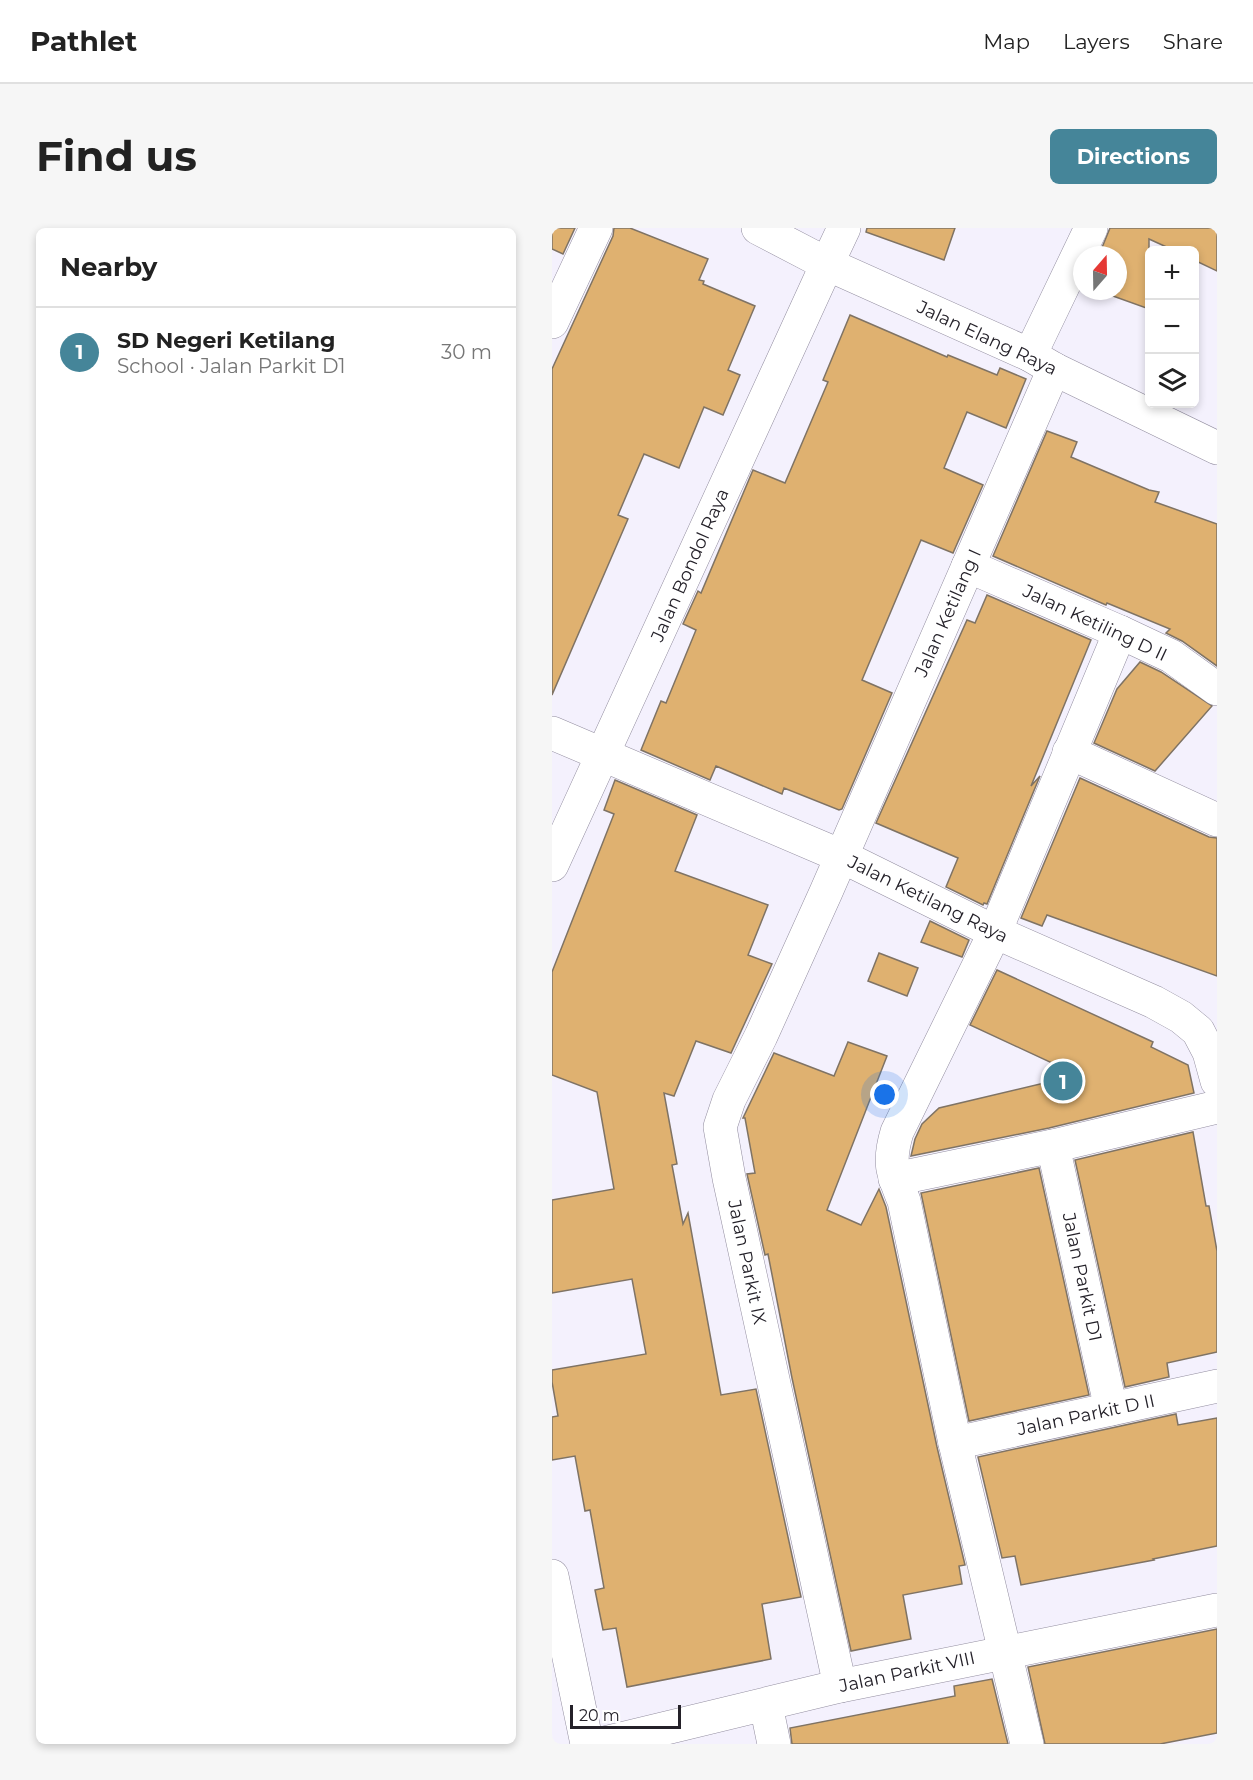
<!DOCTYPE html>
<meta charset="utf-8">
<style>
body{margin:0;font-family:Montserrat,sans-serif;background:#f6f6f6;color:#222}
.controls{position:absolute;right:18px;top:18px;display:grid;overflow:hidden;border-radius:9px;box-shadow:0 3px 9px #0003}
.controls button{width:54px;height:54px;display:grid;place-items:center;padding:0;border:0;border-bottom:2px solid #e0e0e0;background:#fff;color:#222;font:30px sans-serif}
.compass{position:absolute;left:521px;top:18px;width:54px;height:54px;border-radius:50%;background:#fff;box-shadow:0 3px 9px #0003;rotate:20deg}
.scale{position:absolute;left:18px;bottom:15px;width:111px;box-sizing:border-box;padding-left:6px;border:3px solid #242129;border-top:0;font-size:16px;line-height:21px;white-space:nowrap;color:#242129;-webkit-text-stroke:4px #fff;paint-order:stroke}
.you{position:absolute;left:333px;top:867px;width:21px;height:21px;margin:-15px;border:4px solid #fff;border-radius:50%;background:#1a73e8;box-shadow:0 0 0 9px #1a73e833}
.badge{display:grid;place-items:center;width:39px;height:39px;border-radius:50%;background:#458599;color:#fff;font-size:20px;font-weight:700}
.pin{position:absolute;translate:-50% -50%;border:3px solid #fff;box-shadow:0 2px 6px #0006}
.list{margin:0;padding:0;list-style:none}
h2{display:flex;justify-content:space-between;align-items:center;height:78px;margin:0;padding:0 24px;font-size:26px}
h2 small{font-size:20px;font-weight:400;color:#767676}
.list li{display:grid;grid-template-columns:39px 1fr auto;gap:18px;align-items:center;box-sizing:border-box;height:90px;padding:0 24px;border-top:2px solid #e0e0e0}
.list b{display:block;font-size:22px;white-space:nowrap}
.list p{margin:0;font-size:20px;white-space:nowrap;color:#767676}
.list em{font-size:20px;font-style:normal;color:#767676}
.icon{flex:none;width:33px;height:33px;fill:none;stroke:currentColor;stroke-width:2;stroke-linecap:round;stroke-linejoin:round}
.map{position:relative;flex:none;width:665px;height:1516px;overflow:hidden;border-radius:9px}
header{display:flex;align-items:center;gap:36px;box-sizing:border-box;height:84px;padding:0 30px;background:#fff;border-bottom:2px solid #e0e0e0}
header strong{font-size:28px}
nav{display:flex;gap:33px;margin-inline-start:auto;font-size:21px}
.intro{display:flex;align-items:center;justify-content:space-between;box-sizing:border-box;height:144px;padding:0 36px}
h1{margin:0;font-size:42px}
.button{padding:15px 27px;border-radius:9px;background:#458599;color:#fff;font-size:21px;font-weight:700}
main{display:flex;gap:36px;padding:0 36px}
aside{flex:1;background:#fff;border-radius:9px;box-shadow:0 3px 9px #0003}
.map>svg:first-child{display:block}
.building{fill:#dfb170;stroke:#7f7364;stroke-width:1.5}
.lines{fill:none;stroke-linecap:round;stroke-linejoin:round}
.minor-casing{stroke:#938ea0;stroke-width:34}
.tertiary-casing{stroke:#938ea0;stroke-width:34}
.minor{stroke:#fff;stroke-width:33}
.tertiary{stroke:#fff;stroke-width:33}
.labels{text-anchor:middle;stroke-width:6;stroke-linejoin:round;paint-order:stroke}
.street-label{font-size:18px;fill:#242129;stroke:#fff}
</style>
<header>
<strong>Pathlet</strong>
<nav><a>Map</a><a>Layers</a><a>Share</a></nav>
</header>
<div class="intro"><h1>Find us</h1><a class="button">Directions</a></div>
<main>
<aside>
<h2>Nearby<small></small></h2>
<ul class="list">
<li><span class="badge">1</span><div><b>SD Negeri Ketilang</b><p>School · Jalan Parkit D1</p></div><em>30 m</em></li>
</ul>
</aside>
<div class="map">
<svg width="665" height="1516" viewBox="0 0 665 1516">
<rect width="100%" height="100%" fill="#f4f1fd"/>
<g class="building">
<polygon points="0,0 23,0 11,26 0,21"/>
<polygon points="62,0 78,0 156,31 147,52 152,53 151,56 203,78 176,142 188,147 171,187 152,179 127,240 92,226 66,287 76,291 0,467 0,141 61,8"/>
<polygon points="315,0 403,0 392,32 314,4"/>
<polygon points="558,0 665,0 665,43 642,32 642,22 621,22 597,11 597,81 547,63 566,63 566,27 547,27"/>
<polygon points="298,87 395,129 396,127 445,147 448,140 474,151 454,200 415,184 392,240 431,257 401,325 369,312 310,452 340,465 290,581 287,582 232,560 230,566 164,538 158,552 89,522 109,473 114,475 144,402 131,396 146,363 149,365 201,242 233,255 276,154 271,152"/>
<polygon points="495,203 525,214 519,229 597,262 607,264 603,274 665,296 665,438 630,413 614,405 618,401 555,375 554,377 441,328"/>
<polygon points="435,367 539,412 479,558 488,548 435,676 432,675 431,677 394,659 406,630 324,595 415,392 423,395"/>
<polygon points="588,434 609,444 660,478 603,543 542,515 565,461"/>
<polygon points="528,550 657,609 665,610 665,748 495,687 490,698 469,690"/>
<polygon points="63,552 145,587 123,643 216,677 196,727 220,736 179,825 144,813 122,868 112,865 125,936 120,937 131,996 136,985 169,1167 204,1161 249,1369 210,1376 219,1431 75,1459 64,1400 51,1402 43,1362 52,1360 38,1282 33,1283 23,1228 0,1232 0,1189 6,1188 0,1154 0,1142 94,1126 80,1051 0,1065 0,972 62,961 45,864 0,847 0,744 62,586 52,582"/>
<polygon points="378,693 417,712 410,729 369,714"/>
<polygon points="327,725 366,740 355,768 316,753"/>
<polygon points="445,742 601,814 599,819 636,837 642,865 497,900 359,928 363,911 370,896 387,880 526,847 418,797"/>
<polygon points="296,814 335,828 275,982 309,997 327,961 334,979 385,1219 413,1337 407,1338 410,1356 351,1367 359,1411 299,1423 240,1150 216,1026 213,1027 195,946 203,945 193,890 191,890 222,825 282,848"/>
<polygon points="641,904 654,978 657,978 665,1023 665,1124 615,1135 617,1149 573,1159 523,932"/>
<polygon points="487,940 537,1167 417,1193 369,965"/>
<polygon points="624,1186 626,1197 665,1190 665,1318 601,1331 602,1332 469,1357 463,1328 450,1330 426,1229"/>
<polygon points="665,1401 665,1505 608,1516 493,1516 476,1439"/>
<polygon points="440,1451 456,1516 240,1516 238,1500 403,1468 402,1458"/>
</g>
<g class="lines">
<g class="minor-casing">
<g id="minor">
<polyline points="292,0 275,36 478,127 502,141 665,220"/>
<polyline points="0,94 44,0"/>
<polyline points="478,127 539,0"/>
<polyline points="416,338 568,404 619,428 665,461"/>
<polyline points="0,505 289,628 443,704 602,774 629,789 646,803 657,824 665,853"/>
<polyline points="517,524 665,592"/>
<polyline points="501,918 559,1181"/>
<polyline points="343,951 501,918 665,879"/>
<polyline points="403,1215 665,1158"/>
<polyline points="288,1458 177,950 168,899 177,872 209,808 274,664 502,141"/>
<polyline points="214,1477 222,1516"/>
<polyline points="48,1516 288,1458 665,1382"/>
<path d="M 475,1516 L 403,1215 L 352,973 C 340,944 336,934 345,904 L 443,704 L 568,404"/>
</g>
</g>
<g class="tertiary-casing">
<g id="tertiary">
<polyline points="0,637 275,36 206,0"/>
<polyline points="0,1348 35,1516"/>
</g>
</g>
<use href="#minor" class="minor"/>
<use href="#tertiary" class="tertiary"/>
</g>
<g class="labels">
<g class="street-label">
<text transform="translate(435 110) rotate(25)" y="6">Jalan Elang Raya</text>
<text transform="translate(138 337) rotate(-66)" y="6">Jalan Bondol Raya</text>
<text transform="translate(396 385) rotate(-66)" y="6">Jalan Ketilang I</text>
<text transform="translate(543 395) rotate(25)" y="6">Jalan Ketiling D II</text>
<text transform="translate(376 671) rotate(26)" y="6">Jalan Ketilang Raya</text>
<text transform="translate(195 1034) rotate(78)" y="6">Jalan Parkit IX</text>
<text transform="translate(530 1049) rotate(78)" y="6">Jalan Parkit D1</text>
<text transform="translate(534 1187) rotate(-12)" y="6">Jalan Parkit D II</text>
<text transform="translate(355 1444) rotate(-12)" y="6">Jalan Parkit VIII</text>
</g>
</g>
</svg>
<div class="controls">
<button>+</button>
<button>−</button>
<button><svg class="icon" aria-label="layers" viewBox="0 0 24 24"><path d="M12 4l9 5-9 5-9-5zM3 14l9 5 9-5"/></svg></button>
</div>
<svg class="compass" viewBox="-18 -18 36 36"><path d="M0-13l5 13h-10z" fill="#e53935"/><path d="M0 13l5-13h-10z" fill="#767676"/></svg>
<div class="scale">20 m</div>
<div class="you"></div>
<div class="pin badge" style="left:511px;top:853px">1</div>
</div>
</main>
